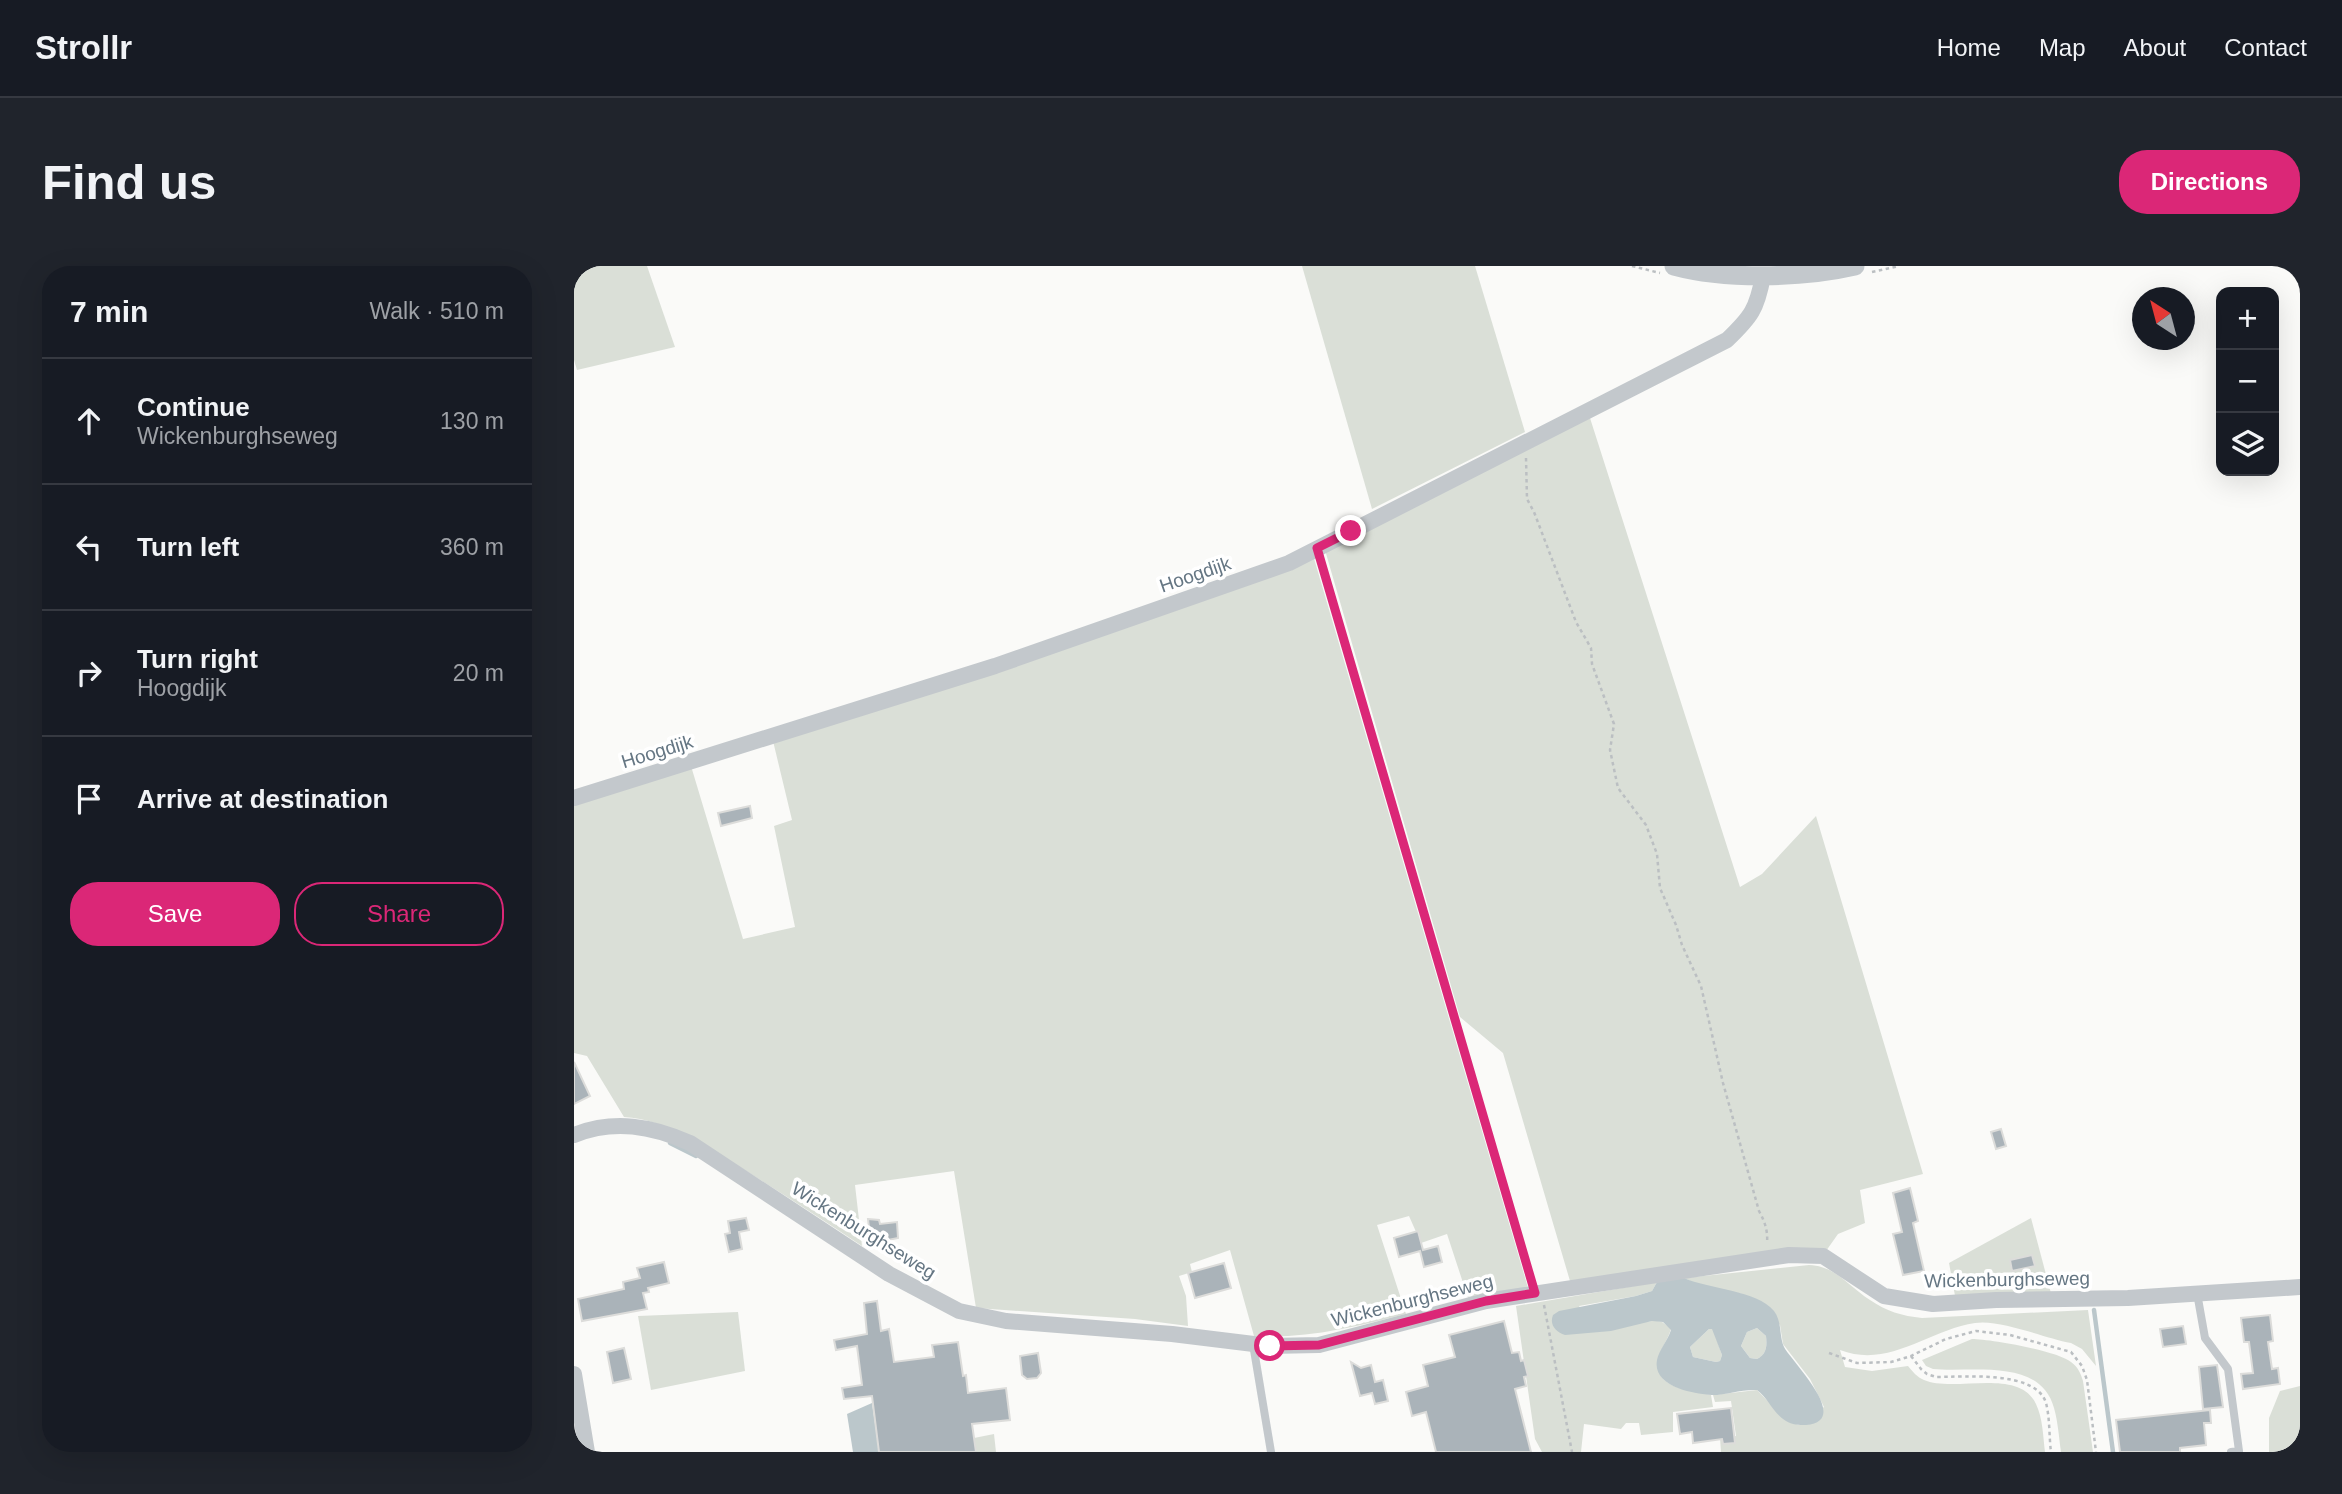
<!DOCTYPE html>
<meta charset="utf-8">
<style>
body{margin:0;font-family:Helvetica,sans-serif;background:#20242c;color:#f1f3f6}
.controls{position:absolute;right:21px;top:21px;display:grid;overflow:hidden;border-radius:14px;box-shadow:0 7px 28px #0002}
.controls button{width:63px;height:63px;display:grid;place-items:center;padding:0;border:0;border-bottom:2px solid #363941;background:#171b24;color:#f1f3f6;font:35px sans-serif}
.compass{position:absolute;left:1558px;top:21px;width:63px;height:63px;border-radius:50%;background:#171b24;box-shadow:0 7px 28px #0002;rotate:324deg}
.stop{position:absolute;width:21px;height:21px;margin:-16px;border:5px solid #db2777;border-radius:50%;background:#fff}
.stop.end{background:#db2777;border-color:#fff;box-shadow:0 2px 7px #0008}
.list{margin:0;padding:0;list-style:none}
h2{display:flex;justify-content:space-between;align-items:center;height:91px;margin:0;padding:0 28px;font-size:30px}
h2 small{font-size:23px;font-weight:400;color:#9ea1a6}
.list li{display:grid;grid-template-columns:46px 1fr auto;gap:21px;align-items:center;box-sizing:border-box;height:126px;padding:0 28px;border-top:2px solid #363941}
.list b{display:block;font-size:26px;white-space:nowrap}
.list p{margin:0;font-size:23px;white-space:nowrap;color:#9ea1a6}
.list em{font-size:23px;font-style:normal;color:#9ea1a6}
.actions{display:flex;gap:14px;padding:21px 28px}
.actions a{flex:1;padding:16px 0;border:2px solid #db2777;border-radius:28px;text-align:center;font-size:24px;color:#db2777}
.actions .main{background:#db2777;color:#fff}
.icon{flex:none;width:38px;height:38px;fill:none;stroke:currentColor;stroke-width:2;stroke-linecap:round;stroke-linejoin:round}
.map{position:relative;flex:none;width:1726px;height:1186px;overflow:hidden;border-radius:28px}
header{display:flex;align-items:center;gap:42px;box-sizing:border-box;height:98px;padding:0 35px;background:#171b24;border-bottom:2px solid #363941}
header strong{font-size:33px}
nav{display:flex;gap:38px;margin-inline-start:auto;font-size:24px}
.intro{display:flex;align-items:center;justify-content:space-between;box-sizing:border-box;height:168px;padding:0 42px}
h1{margin:0;font-size:49px}
.button{padding:18px 32px;border-radius:28px;background:#db2777;color:#fff;font-size:24px;font-weight:700}
main{display:flex;gap:42px;padding:0 42px}
aside{flex:1;background:#171b24;border-radius:28px;box-shadow:0 7px 28px #0002}
.map>svg:first-child{display:block}
.green{fill:#dadfd7}
.water{fill:#bbc7cb;fill-rule:evenodd}
.lines{fill:none;stroke-linecap:round;stroke-linejoin:round}
.stream{stroke:#bbc7cb;stroke-width:4.5}
.building{fill:#aab3b9;stroke:#dcdcda;stroke-width:2}
.path{stroke:#bbbfc2;stroke-width:2.5;stroke-dasharray:3.5 3.5;stroke-linecap:butt}
.service{stroke:#c3c8cc;stroke-width:8}
.minor{stroke:#c3c8cc;stroke-width:16}
.tertiary{stroke:#c3c8cc;stroke-width:19}
.route{stroke:#db2777;stroke-width:9}
.labels{text-anchor:middle;stroke-width:7;stroke-linejoin:round;paint-order:stroke}
.street-label{font-size:19px;fill:#657683;stroke:#fff}
</style>
<header>
<strong>Strollr</strong>
<nav><a>Home</a><a>Map</a><a>About</a><a>Contact</a></nav>
</header>
<div class="intro"><h1>Find us</h1><a class="button">Directions</a></div>
<main>
<aside>
<h2>7 min<small>Walk · 510 m</small></h2>
<ul class="list">
<li><svg class="icon" aria-label="ahead" viewBox="0 0 24 24"><path d="M12 20V5M6 11l6-6 6 6"/></svg><div><b>Continue</b><p>Wickenburghseweg</p></div><em>130 m</em></li>
<li><svg class="icon" aria-label="left" viewBox="0 0 24 24"><path d="M17 20v-9H6M10 6l-5 5 5 5"/></svg><div><b>Turn left</b></div><em>360 m</em></li>
<li><svg class="icon" aria-label="right" viewBox="0 0 24 24"><path d="M7 20v-9h11M14 6l5 5-5 5"/></svg><div><b>Turn right</b><p>Hoogdijk</p></div><em>20 m</em></li>
<li><svg class="icon" aria-label="arrive" viewBox="0 0 24 24"><path d="M6 21V4h12l-3 4 3 4H6"/></svg><div><b>Arrive at destination</b></div></li>
</ul>
<div class="actions"><a class="main">Save</a><a>Share</a></div>
</aside>
<div class="map">
<svg width="1726" height="1186" viewBox="0 0 1726 1186">
<rect width="100%" height="100%" fill="#fafaf8"/>
<g class="green">
<polygon points="0,0 73,0 101,81 3,104 0,94"/>
<polygon points="728,0 901,0 951,166 798,243"/>
<polygon points="1016,152 1166,621 1188,608 1242,550 1349,908 1286,924 1291,957 1264,968 1252,985 996,1015 929,787 886,751 751,284"/>
<path d="M 739,289 L 954,1022 L 894,1032 L 873,968 L 847,977 L 835,950 L 803,959 L 832,1048 C 780,1061 734,1073 680,1070 L 656,984 L 616,998 L 618,1006 L 605,1010 L 612,1030 L 614,1060 L 561,1053 L 402,1042 L 380,905 L 281,919 L 288,980 C 247,953 206,926 164,900 C 129,879 93,854 50,851 L 13,790 L 0,787 L 0,536 L 117,500 L 169,673 L 221,661 L 200,560 L 218,554 L 199,475 Z"/>
<polygon points="1457,952 1478,1031 1382,1035 1375,997"/>
<path d="M 1235,999 C 1262,1000 1274,1020 1296,1034 C 1312,1045 1328,1050 1348,1052 L 1514,1044 L 1522,1100 L 1508,1083 L 1497,1077 C 1470,1072 1426,1053 1401,1057 C 1354,1064 1315,1103 1266,1084 L 1271,1101 L 1298,1105 L 1334,1100 C 1339,1106 1343,1111 1350,1114 C 1380,1127 1445,1101 1462,1138 C 1469,1153 1469,1170 1471,1186 L 1147,1186 L 1146,1172 L 1162,1170 L 1157,1135 L 1141,1136 L 1139,1129 L 1183,1124 L 1213,1155 L 1225,1159 L 1250,1141 L 1236,1113 L 1209,1078 L 1206,1059 L 1168,1028 L 1124,1019 L 1110,1012 Z"/>
<path d="M 1083,1016 L 1078,1025 L 1062,1030 L 1005,1040 L 1021,1066 C 1037,1065 1077,1051 1088,1056 C 1090,1057 1096,1062 1097,1063 C 1094,1074 1085,1085 1084,1095 C 1080,1123 1119,1125 1137,1129 L 1139,1141 L 1099,1146 L 1099,1166 L 1067,1169 L 1065,1157 L 1052,1157 L 1047,1163 L 1010,1158 L 1007,1186 L 968,1186 L 961,1173 L 942,1040 Z"/>
<polygon points="164,1046 171,1105 77,1124 64,1050"/>
<path d="M 1183,1062 L 1192,1070 C 1193,1080 1193,1088 1183,1093 L 1176,1092 L 1167,1080 L 1173,1066 Z"/>
<polygon points="1135,1063 1139,1063 1148,1089 1146,1095 1142,1096 1119,1091 1116,1081"/>
<path d="M 1398,1073 C 1416,1073 1484,1085 1497,1096 C 1504,1101 1507,1108 1509,1115 L 1519,1186 L 1487,1186 C 1485,1172 1484,1156 1480,1142 C 1466,1091 1398,1107 1359,1103 L 1352,1100 L 1348,1094 Z"/>
<polygon points="1726,1120 1726,1186 1695,1186 1695,1152 1706,1125"/>
<polygon points="420,1168 422,1186 402,1186 400,1172"/>
</g>
<g class="water">
<path d="M 1110,1012 C 1134,1023 1183,1024 1200,1045 C 1208,1055 1205,1070 1210,1081 C 1217,1095 1279,1155 1232,1159 C 1225,1159 1218,1159 1212,1155 C 1199,1147 1194,1132 1183,1124 C 1168,1123 1153,1129 1138,1129 C 1120,1128 1078,1121 1083,1094 C 1085,1084 1094,1074 1097,1064 L 1089,1056 L 1078,1055 L 1037,1065 L 991,1069 C 982,1066 975,1059 979,1049 L 985,1045 L 1062,1030 L 1078,1025 L 1083,1016 ZM 1183,1062 L 1192,1070 C 1193,1080 1193,1088 1183,1093 L 1176,1092 L 1167,1080 L 1173,1066 ZM 1135,1063 L 1138,1063 L 1148,1089 L 1146,1095 L 1142,1096 L 1119,1091 L 1116,1081 Z"/>
<polygon points="298,1137 305,1186 279,1186 273,1148"/>
</g>
<g class="lines">
<g class="stream">
<polyline points="96,877 122,890"/>
<polyline points="1520,1044 1539,1186"/>
</g>
</g>
<g class="building">
<polygon points="176,540 178,552 147,560 144,547"/>
<polygon points="0,796 16,830 0,838"/>
<polygon points="1427,863 1432,880 1422,883 1417,866"/>
<polygon points="1336,922 1344,955 1339,957 1350,1005 1329,1009 1319,968 1328,966 1319,927"/>
<polygon points="172,952 175,964 165,966 168,983 155,986 151,968 156,967 154,955"/>
<polygon points="294,953 305,954 306,958 323,956 324,972 314,974 313,968 296,970"/>
<polygon points="844,965 849,984 864,980 868,996 850,1001 846,985 825,991 820,972"/>
<polygon points="1458,989 1461,1000 1438,1005 1436,994"/>
<polygon points="90,996 95,1017 74,1022 75,1026 69,1027 73,1043 8,1055 4,1033 50,1023 49,1016 66,1012 63,1002"/>
<polygon points="650,997 657,1022 621,1032 614,1007"/>
<polygon points="303,1035 307,1065 315,1063 320,1096 360,1091 358,1079 384,1076 389,1110 392,1109 394,1127 432,1122 436,1154 398,1158 402,1186 305,1186 298,1130 270,1133 268,1122 288,1119 283,1080 262,1084 260,1074 293,1068 290,1037"/>
<polygon points="1696,1049 1699,1075 1694,1076 1698,1103 1704,1102 1706,1118 1669,1123 1667,1108 1679,1107 1675,1076 1670,1076 1667,1052"/>
<polygon points="930,1055 938,1087 945,1086 947,1095 950,1094 954,1110 950,1111 952,1120 941,1123 957,1186 862,1186 852,1146 838,1150 832,1126 854,1120 849,1099 881,1091 875,1069"/>
<polygon points="1609,1060 1612,1078 1589,1081 1586,1063"/>
<polygon points="50,1082 57,1113 39,1117 33,1086"/>
<polygon points="464,1087 467,1107 463,1112 453,1113 448,1109 446,1090"/>
<polygon points="777,1096 787,1102 797,1099 801,1116 809,1114 814,1135 801,1138 798,1127 786,1130"/>
<polygon points="1643,1099 1649,1141 1629,1143 1625,1101"/>
<polygon points="1157,1142 1161,1177 1149,1178 1148,1173 1119,1177 1118,1166 1106,1168 1103,1148"/>
<polygon points="1636,1144 1637,1157 1630,1157 1632,1179 1606,1182 1606,1186 1546,1186 1542,1154"/>
</g>
<g class="lines">
<g class="path">
<polyline points="1058,0 1086,7"/>
<polyline points="1298,6 1325,0"/>
<path d="M 952,192 L 953,233 L 960,246 L 1002,356 L 1017,382 L 1018,398 L 1040,458 L 1036,484 L 1044,522 L 1072,559 L 1083,588 L 1086,622 L 1102,659 L 1108,679 L 1127,720 L 1149,817 L 1185,945 C 1191,956 1194,965 1193,977"/>
<polyline points="748,298 957,1013"/>
<polyline points="970,1039 998,1186"/>
<polyline points="1255,1087 1283,1097 1317,1096 1337,1090 1372,1073 1402,1065 1436,1069 1497,1086 1508,1100 1513,1114 1522,1186"/>
<path d="M 1337,1090 L 1347,1103 L 1353,1108 L 1362,1111 C 1390,1111 1462,1104 1472,1137 C 1476,1152 1475,1171 1477,1186"/>
</g>
<g class="service">
<polyline points="1623,1027 1631,1072 1654,1103 1665,1185 1657,1186"/>
<polyline points="679,1078 697,1186"/>
</g>
<g class="minor">
<path d="M 0,532 L 421,400 L 715,297 L 1153,74 C 1177,51 1183,43 1189,10"/>
<path d="M 0,869 C 40,853 78,860 116,877 L 315,1008 L 385,1045 L 432,1055 L 598,1068 L 696,1080 L 745,1079 L 912,1035 L 1215,989 L 1249,990 L 1310,1030 L 1359,1038 L 1422,1034 L 1554,1032 L 1726,1021"/>
<polyline points="0,1108 13,1186"/>
</g>
<path class="tertiary" d="M 1100,0 C 1152,14 1229,12 1281,0"/>
</g>
<g class="lines">
<polyline class="route" points="696,1080 745,1079 912,1035 961,1027 743,282 777,265"/>
</g>
<g class="labels">
<g class="street-label">
<text transform="translate(621 308) rotate(-19)" y="7">Hoogdijk</text>
<text transform="translate(83 485) rotate(-17)" y="7">Hoogdijk</text>
<text transform="translate(290 964) rotate(32)" y="7">Wickenburghseweg</text>
<text transform="translate(1433 1013) rotate(-1)" y="7">Wickenburghseweg</text>
<text transform="translate(838 1034) rotate(-14)" y="7">Wickenburghseweg</text>
</g>
</g>
</svg>
<div class="controls">
<button>+</button>
<button>−</button>
<button><svg class="icon" aria-label="layers" viewBox="0 0 24 24"><path d="M12 4l9 5-9 5-9-5zM3 14l9 5 9-5"/></svg></button>
</div>
<svg class="compass" viewBox="-18 -18 36 36"><path d="M0-13l5 13h-10z" fill="#e53935"/><path d="M0 13l5-13h-10z" fill="#9ea1a6"/></svg>
<div class="stop" style="left:696px;top:1080px"></div>
<div class="stop end" style="left:777px;top:265px"></div>
</div>
</main>
